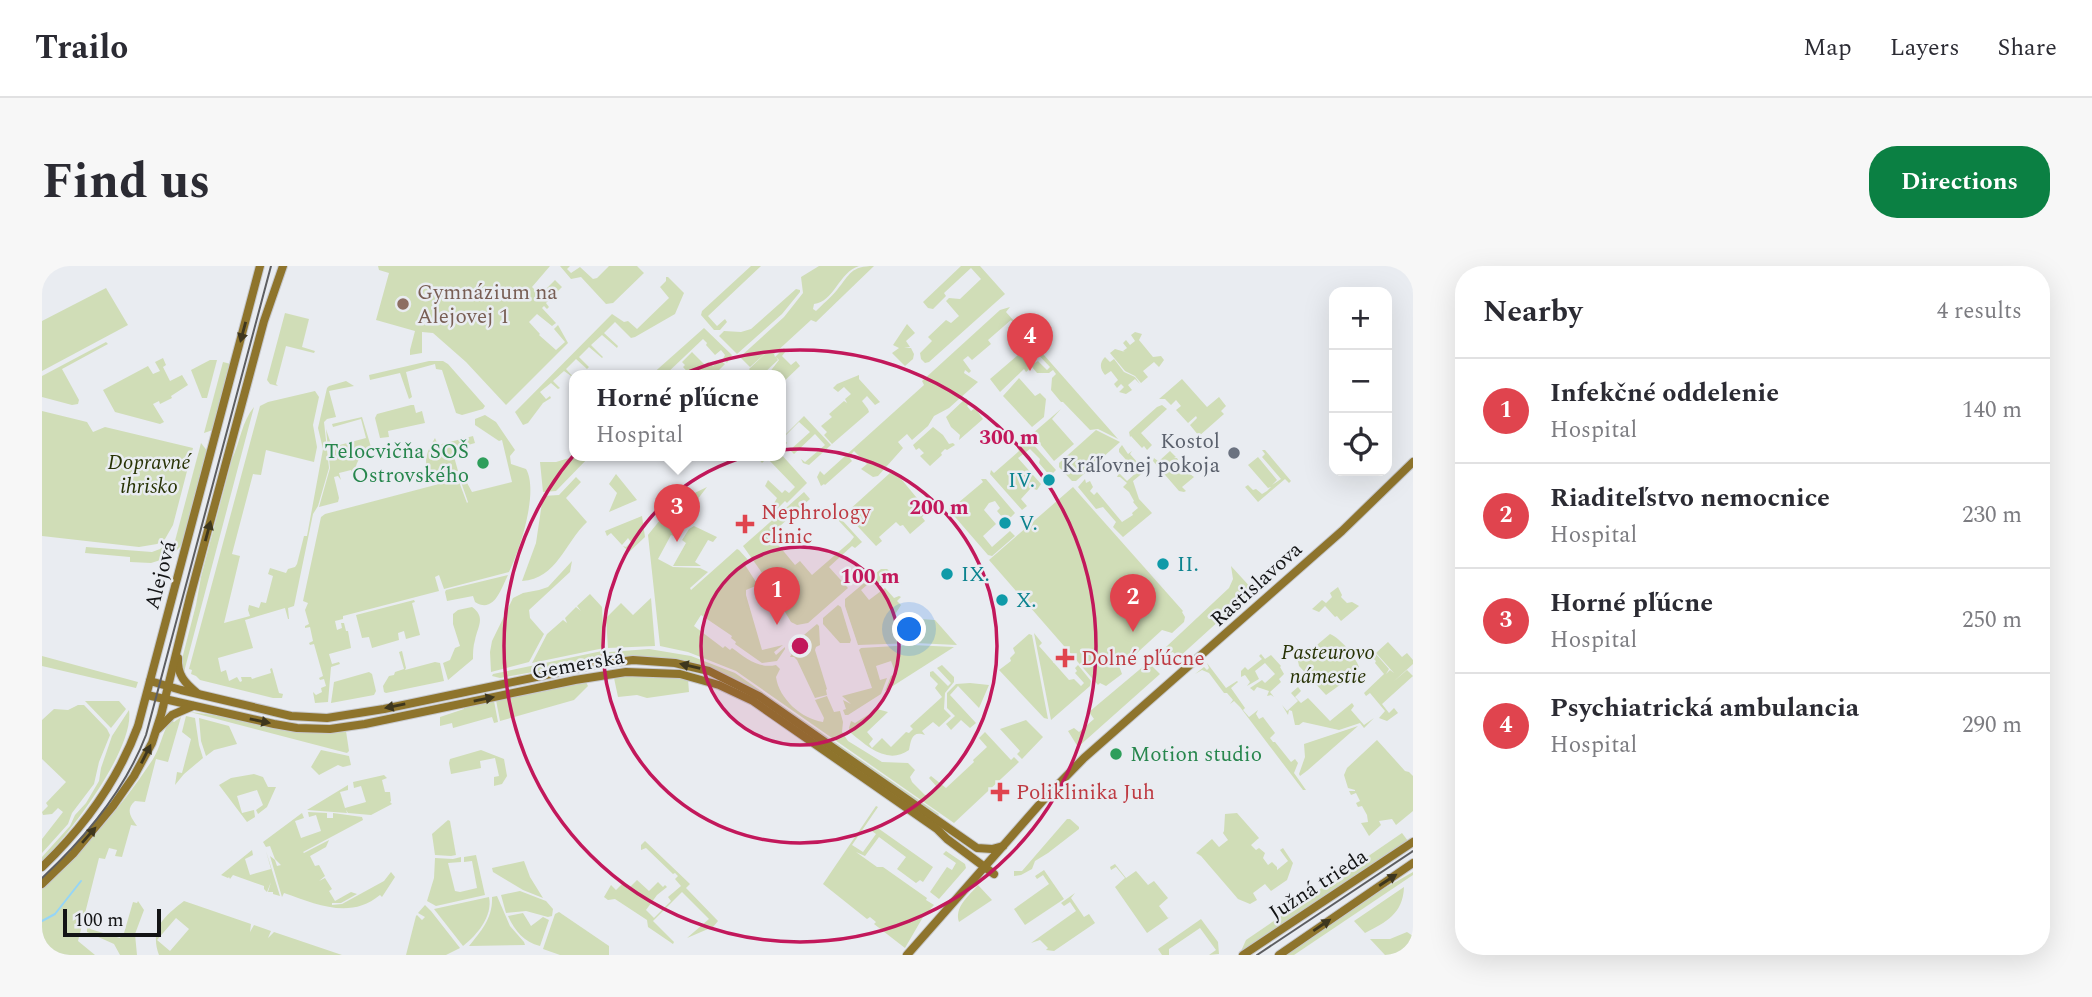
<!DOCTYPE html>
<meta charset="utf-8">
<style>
body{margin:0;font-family:Spectral,serif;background:#f7f7f7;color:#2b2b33}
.controls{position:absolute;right:21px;top:21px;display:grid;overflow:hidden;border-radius:14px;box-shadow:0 7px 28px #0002}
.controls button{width:63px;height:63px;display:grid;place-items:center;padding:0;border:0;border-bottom:2px solid #e1e1e2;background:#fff;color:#2b2b33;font:35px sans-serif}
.scale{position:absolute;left:21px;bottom:18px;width:98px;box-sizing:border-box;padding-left:7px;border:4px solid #131415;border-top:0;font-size:19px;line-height:24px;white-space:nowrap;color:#131415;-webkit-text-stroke:5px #e9ecf1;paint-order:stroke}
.you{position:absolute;left:868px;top:364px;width:24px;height:24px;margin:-18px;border:5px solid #fff;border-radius:50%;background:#1a73e8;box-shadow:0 0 0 10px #1a73e833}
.badge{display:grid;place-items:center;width:46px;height:46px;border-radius:50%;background:#0b8043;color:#fff;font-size:23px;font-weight:700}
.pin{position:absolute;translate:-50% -58px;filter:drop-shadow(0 2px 4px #0008)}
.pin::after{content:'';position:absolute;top:37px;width:24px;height:21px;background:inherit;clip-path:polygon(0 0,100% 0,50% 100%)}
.popup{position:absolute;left:527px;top:104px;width:217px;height:91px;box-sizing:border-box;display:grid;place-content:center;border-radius:14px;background:#fff;filter:drop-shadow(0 2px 5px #0005);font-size:23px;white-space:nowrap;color:#7c7c81}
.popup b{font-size:26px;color:#2b2b33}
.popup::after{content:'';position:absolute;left:50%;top:100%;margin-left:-14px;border:14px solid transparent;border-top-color:#fff}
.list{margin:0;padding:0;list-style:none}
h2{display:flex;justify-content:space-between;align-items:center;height:91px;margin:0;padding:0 28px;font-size:30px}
h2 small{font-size:23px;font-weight:400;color:#7c7c81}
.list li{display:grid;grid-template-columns:46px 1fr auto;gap:21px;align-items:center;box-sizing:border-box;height:105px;padding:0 28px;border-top:2px solid #e1e1e2}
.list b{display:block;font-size:26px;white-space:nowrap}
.list p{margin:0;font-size:23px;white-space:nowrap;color:#7c7c81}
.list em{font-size:23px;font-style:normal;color:#7c7c81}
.icon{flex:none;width:38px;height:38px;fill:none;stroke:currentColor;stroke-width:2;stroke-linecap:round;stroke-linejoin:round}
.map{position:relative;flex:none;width:1371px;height:689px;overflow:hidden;border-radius:28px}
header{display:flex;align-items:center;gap:42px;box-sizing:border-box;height:98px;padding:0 35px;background:#fff;border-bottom:2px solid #e1e1e2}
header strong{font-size:33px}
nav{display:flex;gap:38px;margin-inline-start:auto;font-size:24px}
.intro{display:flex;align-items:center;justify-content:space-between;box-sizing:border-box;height:168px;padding:0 42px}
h1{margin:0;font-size:49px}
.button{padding:18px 32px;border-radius:28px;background:#0b8043;color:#fff;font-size:24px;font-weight:700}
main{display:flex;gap:42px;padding:0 42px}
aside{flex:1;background:#fff;border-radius:28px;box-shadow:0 7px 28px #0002}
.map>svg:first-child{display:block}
.green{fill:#d0ddb7;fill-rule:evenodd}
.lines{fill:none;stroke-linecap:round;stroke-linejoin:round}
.stream{stroke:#95d5f7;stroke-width:2}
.secondary-casing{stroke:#c7c9ce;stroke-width:10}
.secondary{stroke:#8e742c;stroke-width:8}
.tram{stroke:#5d5e61;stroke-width:2}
.oneway{fill:#3e361d}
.ring{fill:none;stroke:#c2185b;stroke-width:3.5}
.education-dot{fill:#8d6e63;stroke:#e9ecf1;stroke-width:2.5}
.worship-dot{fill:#6b7280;stroke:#e9ecf1;stroke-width:2.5}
.leisure-dot{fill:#2e9e5b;stroke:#e9ecf1;stroke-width:2.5}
.culture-dot{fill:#0f9aa8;stroke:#e9ecf1;stroke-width:2.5}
.health-dot{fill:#e0444e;stroke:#e9ecf1;stroke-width:2.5}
.labels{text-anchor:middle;stroke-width:5;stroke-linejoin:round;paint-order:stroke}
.education-label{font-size:21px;fill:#785e54;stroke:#e9ecf1;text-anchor:start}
.worship-label{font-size:21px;fill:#5b616d;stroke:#e9ecf1;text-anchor:end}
.leisure-label{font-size:21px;fill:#27864d;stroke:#e9ecf1;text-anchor:end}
.park-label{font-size:21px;font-style:italic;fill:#283306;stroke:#e9ecf1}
.culture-label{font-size:21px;fill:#0d838f;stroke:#e9ecf1;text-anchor:start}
.health-label{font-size:21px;fill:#be3a42;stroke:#e9ecf1;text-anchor:start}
.street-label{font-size:21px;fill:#131415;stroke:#e9ecf1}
.centre{fill:#c2185b;stroke:#e9ecf1;stroke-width:3.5}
.ring-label{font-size:21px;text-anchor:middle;font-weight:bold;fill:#c2185b;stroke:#e9ecf1;stroke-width:5;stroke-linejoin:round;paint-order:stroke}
</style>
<header>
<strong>Trailo</strong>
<nav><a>Map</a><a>Layers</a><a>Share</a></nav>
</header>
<div class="intro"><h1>Find us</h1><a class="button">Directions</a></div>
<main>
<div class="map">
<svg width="1371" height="689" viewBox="0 0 1371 689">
<rect width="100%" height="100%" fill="#e9ecf1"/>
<g class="green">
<polygon points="336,0 508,0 490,21 498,29 513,14 520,21 504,37 507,41 505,43 502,40 500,42 514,57 510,60 495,48 487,56 498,68 497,69 514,84 523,76 512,63 516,59 526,77 464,139 424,96 391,67 380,66 380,87 368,89 368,84 373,65 334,54 347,7 337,4"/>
<polygon points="518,0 528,0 525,3 529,7 538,1 551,13 555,12 567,0 595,0 602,7 571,37 564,38 539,11 529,13"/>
<polygon points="709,0 719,0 666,50 675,60 683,53 685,56 678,64 672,64 659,49 660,45"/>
<path d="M 777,0 L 817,0 C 797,6 792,36 772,38 L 771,43 L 774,45 C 780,39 789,31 795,24 C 808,8 809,0 832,0 L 774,56 L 769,54 L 732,88 L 733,91 L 742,82 L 744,85 L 740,90 L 749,99 L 754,95 L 758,100 L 738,119 L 738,110 L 721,110 L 727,107 L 737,94 L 734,91 L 736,94 L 719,110 L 713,110 L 707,103 L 727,84 L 708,101 L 698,91 L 742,51 L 761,27 L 759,11 Z"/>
<polygon points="919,0 938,0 963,28 887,96 883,97 879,93 878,87 890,75 886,71 904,54 909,57 917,50 904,35 907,32 918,33 939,13 929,2 902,27 904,30 891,43 886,42 881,36"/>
<polygon points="624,11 626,11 642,27 633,48 593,71 589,72 573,56 562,67 576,80 575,82 560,69 549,79 561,91 560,92 547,81 537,91 547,101 545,103 534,93 524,103 532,112 522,105 511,115 518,122 516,123 509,117 498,126 504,133 508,130 509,132 501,137 486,157 481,159 473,146 570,48 582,56 586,55 595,63 627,32 618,21 624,15"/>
<polygon points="64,22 86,59 0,105 0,55"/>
<polygon points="754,23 758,24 758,26 740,48 695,88 677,70 682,65 699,66 709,63"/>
<polygon points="968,41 964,46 1076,173 1056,163 1048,164 1021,136 1019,136 1009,124 1010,112 1014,108 1011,104 1007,107 995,107 990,101 984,106 982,103 958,126 948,113 982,84 992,94 991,98 996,95 1005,104 1008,101 987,79 985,82 994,94 981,75 984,72 974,62 970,64 974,60 969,54 946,74 949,78 930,94 926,90 921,94 929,105 927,107 923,104 922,107 936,116 907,142 892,150 886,160 870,174 865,168 856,176 861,182 836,210 831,211 819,203 825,198 812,185 807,191 810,195 783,219 782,218 779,220 775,211 778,205 782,209 882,119 880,115 958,44"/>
<polygon points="243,47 267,53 260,81 273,85 272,87 244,80 234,118 236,120 228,118 225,114"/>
<polygon points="865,58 873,67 864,75 868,81 862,82 869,82 872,88 871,93 863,100 850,87 857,82 851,79"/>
<polygon points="662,62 690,89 685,97 681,93 683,89 679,84 673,89 664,79 665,77 661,73 622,110 608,110"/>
<polygon points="1093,66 1100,68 1097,74 1111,91 1119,90 1122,94 1117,101 1112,96 1101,105 1106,111 1099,117 1093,110 1083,105 1068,87 1073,83 1083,86 1081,85 1085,82 1081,77 1084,74 1088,79 1093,75 1089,69"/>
<polygon points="64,76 66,78 20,103 37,134 36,138 30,139 0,131 0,110"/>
<polygon points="650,86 663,99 666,96 671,100 678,94 683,98 671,110 659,110 655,106 649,110 641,101 643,99 640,96"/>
<path d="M 1063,91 L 1068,96 L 1072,93 L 1082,106 L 1093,111 L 1098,118 L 1093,113 L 1086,119 L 1090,124 L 1084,128 L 1077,126 L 1082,121 L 1079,118 L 1075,122 L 1072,118 L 1076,114 L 1069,105 L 1063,109 C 1058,103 1057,97 1063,91 Z"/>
<polygon points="121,92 124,99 121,101 128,115 140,109 146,119 129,130 130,132 118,138 117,135 111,138 122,156 118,158 73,146 61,124 106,100 111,108 118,105 113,96"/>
<polygon points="168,94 175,94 165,132 160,132 149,104"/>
<polygon points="387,95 401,95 406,98 443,140 441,143 420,149 414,147 400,104 394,103 393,98 364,106 370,131 367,133 358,107 328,114 327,109"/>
<polygon points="181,96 189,98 171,164 162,167"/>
<polygon points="817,109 817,113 838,136 833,139 825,130 820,135 826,143 827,146 790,178 782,169 785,166 779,160 790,151 787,148 802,135 805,137 803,133 809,128 802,121 796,126 791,122 795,118"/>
<polygon points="977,112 993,130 998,127 1004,133 1002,151 990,161 961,130"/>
<polygon points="1140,113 1165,141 1177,131 1184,140 1179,145 1182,148 1157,170 1148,159 1155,152 1154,150 1146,157 1134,144 1139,140 1134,134 1129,139 1123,133 1117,133"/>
<polygon points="304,115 312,120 287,125 294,151 285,153 282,156 287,202 276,240 271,248 252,340 246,342 247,353 246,353 243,342 203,354 211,382 176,392 179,406 184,404 187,415 195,411 198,416 200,415 199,411 209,411 210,413 229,407 228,403 230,402 237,427 241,428 240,432 231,432 158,414 154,410 149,408 150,404 147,403 218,140 226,136 273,125 277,131 271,159 275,181 272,196 224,184 219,209 211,208 190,288 198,290 182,357 208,350 206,344 207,339 217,342 219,336 224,337 231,310 226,308 228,302 244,307 246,303 253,301 255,298 262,270 265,270 281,183 276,162 285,122 287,120"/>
<polygon points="924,132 928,137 925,140 929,145 933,142 941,153 917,174 918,169 909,161 904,151"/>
<polygon points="369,139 372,139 374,147 380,145 383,157 346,165 347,171 338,172 333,152 335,148"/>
<polygon points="1120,139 1125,143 1099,167 1110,179 1105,184 1102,180 1100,182 1089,170 1088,171 1087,166 1115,141"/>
<path d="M 212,141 L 142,406 L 139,397 L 154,339 L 159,311 L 190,193 C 198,176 200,155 212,141 Z"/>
<polygon points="1019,143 1010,153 1032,178 1012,195 990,168"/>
<polygon points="0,145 45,156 51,166 63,161 151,182 131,259 123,273 115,278 97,281 0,270"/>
<path d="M 443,149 L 454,156 L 473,184 L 468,190 L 469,198 L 484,203 C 497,225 478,284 467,306 L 402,323 L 397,309 L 393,311 L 397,325 L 301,350 L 301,353 L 293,355 L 295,364 L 300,362 L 299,357 L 302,357 L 304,365 L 306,365 L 309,382 L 287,388 L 290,398 L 297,396 L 298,398 L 289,401 L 286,436 L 273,437 L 271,426 L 274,429 L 280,426 L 279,422 L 284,420 L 282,413 L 278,414 L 277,412 L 281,410 L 272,378 L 268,379 L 267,377 L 271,375 L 268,361 L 263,362 L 263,360 L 267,358 L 263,344 L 266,337 L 261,335 L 279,251 L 283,248 L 416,213 L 425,237 L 426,236 L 419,216 L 424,215 L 430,226 L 470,216 L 460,174 L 457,175 L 433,159 L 433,153 Z"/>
<polygon points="762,150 789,179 767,199 761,197 759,193 763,196 783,179 773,168 752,188 748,184 768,166 757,156 741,172 745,177 743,179 739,173"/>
<path d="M 320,151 L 329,181 C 316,193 312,196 314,215 L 313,216 L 309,204 L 297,207 L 299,214 L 296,210 L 292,211 L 297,232 L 296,236 L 277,241 L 288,202 L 284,163 L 290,181 L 324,172 L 319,153 L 291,161 L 290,158 Z"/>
<polygon points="891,161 901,169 907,178 911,177 913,179 905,184 903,183 899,187 900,189 888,200 878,190 882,187 877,182 874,184 871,179"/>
<polygon points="1054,164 1078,176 1034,215 1030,215 1017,201 1017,197"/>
<path d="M 431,170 L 433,177 L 412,183 L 411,187 L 416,205 L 388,211 C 381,195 384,187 393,172 L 396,179 Z"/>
<polygon points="984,174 989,176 1014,204 1008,210 997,197 998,193 988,183 976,192 999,218 995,224 989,222 979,233 985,240 980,244 948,208 949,204 952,207 977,185 975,181"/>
<polygon points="159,177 166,186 143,271 138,281 129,290"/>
<polygon points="1080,179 1086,188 1090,185 1088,188 1103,205 1091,215 1097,233 1110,247 1081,271 1071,261 1074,256 1061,241 1054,243 1036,221 1043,213 1044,217 1048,215 1051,221 1048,225 1052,229 1055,226 1080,256 1091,249 1090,247 1096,242 1091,236 1092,235 1087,226 1081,221 1085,217 1078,211 1075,211 1077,207 1085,215 1095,206 1077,186 1077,183"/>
<polygon points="1220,184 1223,184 1249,215 1247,217 1243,213 1216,236 1203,221 1206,219 1211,224 1214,223 1220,228 1225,225 1229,221 1226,222 1206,199 1216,191 1235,214 1230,219 1239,213 1220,191 1223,188"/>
<polygon points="1128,185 1134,191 1132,192 1135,192 1141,203 1152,211 1140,221 1144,225 1142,226 1137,225 1111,195 1112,192 1125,202 1117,195"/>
<polygon points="738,187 765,217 745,237 743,235 727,251 725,250 735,232 723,220 726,214 740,227 743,224 747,227 753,221 725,192 720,197 717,193 720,190 738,190"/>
<polygon points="534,190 548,190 514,225 501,226 498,196 514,196"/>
<polygon points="848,207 855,208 889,249 886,246 880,251 883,255 868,268 861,259 858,260 854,256 837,271 840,275 834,280 807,251 806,245"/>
<polygon points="574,208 595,234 567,246 575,227 567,218"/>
<path d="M 534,211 L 539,216 L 524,232 L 545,256 C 523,276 515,313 480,315 L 494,277 L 501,230 L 517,229 Z"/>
<polygon points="939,213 944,213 973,247 967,253 964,249 961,252 955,245 958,242 953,235 947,237 942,244 954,258 941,270 950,281 968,265 973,270 950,290 946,289 907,244 908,241 910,242 941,216"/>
<path d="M 665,221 L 645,247 L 649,250 L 634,271 L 629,269 L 616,293 L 631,301 L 658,302 L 666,306 L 648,322 L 649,324 L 695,283 L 697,284 L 707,295 L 703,299 L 716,319 L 704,324 L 704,329 L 720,384 L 741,379 L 732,386 L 734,389 L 743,381 L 743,383 L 735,395 L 720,397 L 693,378 L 694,376 L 689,372 L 690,370 L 659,349 L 652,360 L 681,382 L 683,380 L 688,384 L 690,382 C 704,392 716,403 734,399 L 738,403 L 734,411 C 737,433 760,453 781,456 L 782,452 L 773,434 L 785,430 L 792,446 L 798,445 L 801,456 L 800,466 L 806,475 L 840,496 L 866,497 L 873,504 L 868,511 L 870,516 L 883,529 L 886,529 L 895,521 L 887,512 L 889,510 L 904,522 L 932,496 L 931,494 L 945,481 L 937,472 L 943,466 L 969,494 L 972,491 L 977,496 L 912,557 L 694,405 L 646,386 L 618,380 L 606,269 L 630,239 L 634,237 L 640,243 L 641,242 L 636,235 Z"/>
<polygon points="1031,221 1141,345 1140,346 1143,351 1142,356 1130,367 1120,364 1084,397 1082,396 1077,400 1080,408 1064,420 1058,417 1056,419 947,294"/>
<polygon points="762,226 768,233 728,269 753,299 758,295 770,309 808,276 812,271 796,254 800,254 820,276 813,282 810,280 787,301 806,322 766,357 755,359 749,356 718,304 701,280"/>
<polygon points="600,250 603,271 587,286 581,280 584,281 589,276 586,272 580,279 569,267 565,270 563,265"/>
<polygon points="652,260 675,271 671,276 666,274 653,296 659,300 631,300 644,277 640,274 647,263"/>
<polygon points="127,277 125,292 109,297 88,296 88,291 43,287 44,281 110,286 118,283"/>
<polygon points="530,295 528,306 487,344 488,352 502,368 487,396 449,406 448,386 450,375 471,332 481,327 497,324 506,321"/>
<polygon points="1189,300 1211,324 1136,392 1131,386 1128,387 1124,381 1187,322 1191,313"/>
<polygon points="839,303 845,303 853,309 840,320 832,313 819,324 827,334 843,322 852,332 857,330 859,331 855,335 859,339 852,350 865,366 879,353 893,354 915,379 873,377 816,379 803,340 803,333"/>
<path d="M 466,309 C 459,323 452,348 433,336 L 431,330 L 405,335 L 403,326 L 404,324 Z"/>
<polygon points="1296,321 1300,329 1299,331 1305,337 1310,336 1317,340 1299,355 1295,350 1293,351 1283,340 1277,346 1270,343 1280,334 1284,337 1290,331 1288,327"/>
<polygon points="548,328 560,341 562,382 490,397 505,368 521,354 525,357 523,352 534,341 539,345 535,340"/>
<polygon points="609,332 613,380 566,382 564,352 579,337 591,349"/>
<polygon points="372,334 373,336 370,337 378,369 364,373 362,365 356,367 357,374 330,382 327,371 320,372 314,349"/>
<polygon points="796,339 799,341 809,374 808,377 798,377 781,358 781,352"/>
<path d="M 430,341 C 444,351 436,360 433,374 C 431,380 431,387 431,393 L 406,414 L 401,397 L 408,394 L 413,382 L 418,380 L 411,358 L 411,348 L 416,344 Z"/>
<polygon points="775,358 777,360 778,379 774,381 773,384 785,423 784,424 785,429 773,432 755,394 752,391 748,391 752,384 750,379"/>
<polygon points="992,367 1000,377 997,380 1027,414 1032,413 1039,420 1042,417 1033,407 1035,405 1033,402 1036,399 1049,415 1048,420 1009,454"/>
<polygon points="987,368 990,369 1006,453 1002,452 957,404 969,395 968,392 973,387 971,382"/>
<path d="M 1288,368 C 1299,373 1312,389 1317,401 L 1302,416 L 1284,429 L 1257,400 L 1256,395 Z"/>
<polygon points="1346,376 1360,391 1365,387 1371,394 1371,398 1351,416 1365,404 1371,410 1340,438 1347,447 1352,442 1356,447 1345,455 1337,452 1343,445 1328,427 1324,430 1322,427 1342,408 1333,397 1334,395 1328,389 1333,387 1347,403 1344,408 1348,404 1352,407 1334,387"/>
<polygon points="870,379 912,381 843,425 849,410 854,408 849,395 834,400 838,414 845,412 839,428 806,449 803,449 801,444 804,443 801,434 809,438 800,430 830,422 817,384 819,382"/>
<path d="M 607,383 L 649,390 L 693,407 L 897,548 L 895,550 L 698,415 C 652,394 618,389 569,393 L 567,386 Z"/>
<polygon points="360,385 364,402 363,404 393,396 398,397 402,415 344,427 342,426 341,420 347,410 352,409 353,406 362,403 357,386"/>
<polygon points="560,385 563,393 458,412 450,410 451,408"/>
<polygon points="1219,388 1223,393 1229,389 1239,400 1238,401 1242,408 1237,413 1239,416 1228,426 1232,431 1229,429 1225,430 1227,425 1215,421 1212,425 1208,422 1220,414 1223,417 1233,408 1223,397 1213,405 1217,413 1205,420 1208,416 1203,409 1199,411 1199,405 1203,401 1206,404 1220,393 1217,390"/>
<polygon points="0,390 96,416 94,422 0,400"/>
<polygon points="1165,397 1184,422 1195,415 1196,416 1189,422 1203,442 1201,444 1207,451 1216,444 1214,448 1217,453 1221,451 1233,467 1228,472 1231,476 1233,476 1249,496 1253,493 1256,497 1252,507 1264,524 1261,524 1198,441 1192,435 1188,438 1191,434 1185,427 1182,427 1167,407 1160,404 1153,408 1162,401 1165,404 1167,402"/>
<path d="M 900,399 L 912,411 L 912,416 L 903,427 L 902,443 L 909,450 L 897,461 L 891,456 L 880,465 L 883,469 C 870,464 869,474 867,484 C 846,499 826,481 809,467 L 807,462 L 809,455 L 813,457 L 835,443 L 846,446 L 825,466 L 831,473 L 827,478 L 830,482 L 840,472 L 849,481 L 864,466 L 867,467 L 871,463 L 868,460 L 900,431 L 893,422 L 896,418 L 888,410 L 888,406 L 891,405 L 906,420 L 909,417 L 895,402 Z"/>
<polygon points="1103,399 1109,399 1118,408 1036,481 1026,465 1032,462 1037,466 1052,453 1047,446"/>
<polygon points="327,406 330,408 334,425 332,429 289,437 292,416"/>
<polygon points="590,410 631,410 646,413 647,426 605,432 595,429 576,431 572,412"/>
<polygon points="544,416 546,420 532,434 458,455 454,434"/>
<polygon points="928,417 947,419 937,442 916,420 908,429 934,457 928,462 919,454 909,464 904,458 913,450 905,442 905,427 914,418"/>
<polygon points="1256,421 1259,425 1253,431 1259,437 1266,432 1288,455 1310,437 1312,440 1309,444 1322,459 1332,452 1322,462 1318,457 1297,464 1261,456 1257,459 1253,459 1250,445 1247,444 1246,449 1240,439 1245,445 1256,435 1249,427"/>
<polygon points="43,435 77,435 84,443 69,462"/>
<polygon points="452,435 456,456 452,457 450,451 411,462 410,457 398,460 398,451 422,443 422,441"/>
<polygon points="36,439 42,439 65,463 68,469 57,496 52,518 30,547 26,558 0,587 0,573 21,546 16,542 10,548 1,549 0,546 6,540 4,537 24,516 0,493 0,454 12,443 26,444"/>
<path d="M 87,444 C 93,483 27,568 0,596 L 0,591 L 28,560 L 33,549 L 44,537 L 57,515 L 59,502 L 70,470 Z"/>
<path d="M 148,446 C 202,451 249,471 304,465 L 307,485 L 305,487 Z"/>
<polygon points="144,450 153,452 157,479 161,492 142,508 133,519 135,506 140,507 149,473 140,466"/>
<path d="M 139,451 L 126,496 L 114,493 L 103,536 L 93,535 C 83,544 89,551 95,560 L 89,559 L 80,591 L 73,590 L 75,584 L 67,582 L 63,593 L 57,592 L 36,675 L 53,689 L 0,689 L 0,623 C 41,584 80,541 111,493 C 118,482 120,469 126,458 L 129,454 L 132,456 Z"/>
<polygon points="157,452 187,460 195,478 172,484 164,490 159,475"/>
<polygon points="984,454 1001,471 980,493 975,488 978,485 958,463"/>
<polygon points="1316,460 1266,504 1258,510 1257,508 1263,491 1262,478"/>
<polygon points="1335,474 1363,505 1367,506 1371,510 1371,545 1354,559 1350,553 1337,555 1339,559 1327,570 1319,557 1326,556 1325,549 1320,540 1316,541 1314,537 1318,535 1314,527 1309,529 1307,525 1313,525 1313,524 1306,522 1302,509 1305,502"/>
<polygon points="279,484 307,490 309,499 301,501 296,499 277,509 269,501"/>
<polygon points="439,484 462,493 465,510 460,518 452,520 452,511 457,510 453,492 438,495 439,502 409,508 407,497 408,493"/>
<polygon points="212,508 221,511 226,521 234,521 225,541 216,548 214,544 221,539 215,524 195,530 200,547 212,544 213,551 205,556 177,519 189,512"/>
<polygon points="342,509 345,512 340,514 343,526 348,526 349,535 348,536 350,538 329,549 306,547 304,544 305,547 265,544 306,519 306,524 298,526 303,542 324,536 319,520 312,522 311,516"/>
<polygon points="834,540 836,541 810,579 821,586 834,568 830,565 833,560 891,601 881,616 878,614 874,617 855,603 864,591 837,571 823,590 814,586 835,601 841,601 885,632 884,634 892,639 881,651 863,682 832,658 834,656 828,651 825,653 781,618"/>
<path d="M 266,546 L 285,547 L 285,552 L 291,552 L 291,547 L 320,551 L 321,554 L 261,586 L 262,587 L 287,574 L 284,581 L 268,590 L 273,600 L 277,599 L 283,610 L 277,615 L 283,612 L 290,623 L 287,625 L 293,635 L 309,626 L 315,628 L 299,637 L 290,637 L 290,639 L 300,638 L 342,615 L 349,606 L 353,611 L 340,631 L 338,629 C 308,654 274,638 242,627 L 240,631 L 228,590 L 233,594 L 235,600 L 239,599 L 233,593 L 228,580 L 224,581 L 221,576 L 260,547 L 262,552 L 253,555 L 259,572 L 279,565 L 274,549 L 267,551 Z"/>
<polygon points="1195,547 1217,572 1209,579 1214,584 1217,582 1223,587 1221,592 1226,599 1230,596 1235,601 1235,604 1246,595 1238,584 1241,582 1251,597 1245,614 1229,625 1223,618 1211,627 1215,634 1208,638 1196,633 1159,590 1154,587 1170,573 1177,581 1186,574 1181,567 1182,565 1183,548"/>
<polygon points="1025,553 1028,553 1037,561 1037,563 1006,587 993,595 990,603 979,609 972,610 972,605 980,605"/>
<polygon points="406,554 408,555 414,589 409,590 393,589 390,568"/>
<polygon points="1360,567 1366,575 1199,685 1204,674"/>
<polygon points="603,575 648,618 644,622 676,655 671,661 671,664 666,663 645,672 667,653 640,626 611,655 632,676 631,678 606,661 605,654 573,633 566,634 562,631 569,619 574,624 580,618 586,623 595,614 607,625 616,616 621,621 623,619 625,621 615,629 604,644 612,652 629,635 626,631 639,620 633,613 636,610 633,607 631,608 604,582 599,584 599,579"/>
<polygon points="210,584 211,589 203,593 208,609 229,603 224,585 238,630 231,628 231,626 226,626 229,616 225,626 222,623 222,620 191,609 188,613 187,611 186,612 179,609"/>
<polygon points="904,585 923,598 924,602 897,633 888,626 905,601 910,604 914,597 901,588"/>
<polygon points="434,589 443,629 394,640 385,635 392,612 393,592 411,593 419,591 419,596 406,597 413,625 418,626 435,622 430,595 422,596 422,591"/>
<polygon points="482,595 488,611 501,632 481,624 451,606 450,602"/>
<polygon points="1073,598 1084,612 1094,605 1106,619 1112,615 1126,632 1117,640 1126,652 1128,651 1105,667 1073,621 1083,612 1074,601 1069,604 1068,601"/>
<polygon points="1002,604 1022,633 983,659 972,643 1007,618 1001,609 995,613 993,610"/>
<polygon points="1371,606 1371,609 1252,689 1242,689 1331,629"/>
<path d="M 936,619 L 950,634 L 917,656 C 912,641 927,630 936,619 Z"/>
<path d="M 1362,621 C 1361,648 1344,656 1323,667 L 1312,655 Z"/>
<polygon points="478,625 504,635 511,643 510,650 506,651 484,645 464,647 459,629"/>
<polygon points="1033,627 1029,632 1042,651 1047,648 1053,657 1012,685 1004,684 1006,682 998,674 989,677 1034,645 1028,636 1022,640 1019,637"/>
<path d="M 455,630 L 468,660 L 482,676 L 483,679 L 427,680 C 439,665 451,652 450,631 Z"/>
<path d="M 447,631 C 451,650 435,669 421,680 L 392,643 Z"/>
<polygon points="96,635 102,644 93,668 95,689 78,689 72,678 45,666 45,660 49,657 48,663 78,672 80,667 82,667 91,636 95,637"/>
<path d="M 142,635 L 209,658 L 208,666 L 212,659 L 229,665 L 226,672 L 232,666 L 300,689 L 117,689 C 107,662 123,650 142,635 ZM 134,652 L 147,663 L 128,685 L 115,674 Z"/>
<polygon points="383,639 389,645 418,682 404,689 364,689 374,650 375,649 380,654 383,651 376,647"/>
<polygon points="517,646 567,680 567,689 518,689 501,683 513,648"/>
<path d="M 481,647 L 489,660 L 501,651 L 507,654 L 498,680 C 482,676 473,665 466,650 Z"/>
<polygon points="1159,653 1176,676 1177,688 1167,689 1174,684 1158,662 1130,681 1127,683 1127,689 1120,689 1116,683"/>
<polygon points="1365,666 1371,670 1371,689 1343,689 1328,673 1348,673"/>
</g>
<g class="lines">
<polyline class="stream" points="0,655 13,648 39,615"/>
<g class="secondary-casing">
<g id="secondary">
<path d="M 136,392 C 135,409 143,417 155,427"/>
<polyline points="108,415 139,424 249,450 285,452 342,443 552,399 591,394 633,397 667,405 717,430 935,582 950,583 961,580"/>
<polyline points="105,429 232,458 255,462 288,463 323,458 533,414 584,406 638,408 677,419 711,435 895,563 905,573 952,608"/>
<polyline points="116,463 130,449 151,440"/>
<path d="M 0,601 C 42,561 76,514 96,460 L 218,0"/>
<polyline points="0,618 31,588 71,540 92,510 110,477 119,449 148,331 222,55 241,0"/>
<polyline points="865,689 1004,531 1042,492 1300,265 1371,196"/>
<polyline points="1201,689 1371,576"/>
<polyline points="1237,689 1371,597"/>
</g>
</g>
<use href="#secondary" class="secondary"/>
<g class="tram">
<path d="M 0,612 C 43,572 83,524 104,469 L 229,0"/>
<polyline points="1215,689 1371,585"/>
</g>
</g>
<defs><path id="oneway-solid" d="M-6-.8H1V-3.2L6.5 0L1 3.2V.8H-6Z" transform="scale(1.75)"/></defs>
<g class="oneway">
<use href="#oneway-solid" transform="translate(201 66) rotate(105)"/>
<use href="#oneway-solid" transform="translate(166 265) rotate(-75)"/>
<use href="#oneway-solid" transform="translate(648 400) rotate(-167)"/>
<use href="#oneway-solid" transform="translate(442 433) rotate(-11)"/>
<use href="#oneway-solid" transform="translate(353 440) rotate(168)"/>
<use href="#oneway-solid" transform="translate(218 455) rotate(12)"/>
<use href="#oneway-solid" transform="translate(104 488) rotate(-63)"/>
<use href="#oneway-solid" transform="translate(47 569) rotate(-49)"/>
<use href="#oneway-solid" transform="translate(1346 614) rotate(-33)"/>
<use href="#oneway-solid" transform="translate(1280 659) rotate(-34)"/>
</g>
<circle cx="758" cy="380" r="99" fill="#c2185b" fill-opacity=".12"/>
<g class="ring">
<circle cx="758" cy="380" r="99"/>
<circle cx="758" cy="380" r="197"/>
<circle cx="758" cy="380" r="296"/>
</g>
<circle class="education-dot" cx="361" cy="38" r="7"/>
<circle class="worship-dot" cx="1192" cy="187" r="7"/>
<g class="leisure-dot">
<circle cx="441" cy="197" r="7"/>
<circle cx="1074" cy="488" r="7"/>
</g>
<g class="culture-dot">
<circle cx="1007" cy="214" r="7"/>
<circle cx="963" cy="257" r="7"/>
<circle cx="1121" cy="298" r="7"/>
<circle cx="905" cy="308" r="7"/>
<circle cx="960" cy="334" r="7"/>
</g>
<g class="health-dot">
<path d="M699.5 247.5h7v7h7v7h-7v7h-7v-7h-7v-7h7z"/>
<path d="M1019.5 381.5h7v7h7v7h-7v7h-7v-7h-7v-7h7z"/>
<path d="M954.5 515.5h7v7h7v7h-7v7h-7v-7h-7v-7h7z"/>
</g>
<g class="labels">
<g class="education-label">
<text x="375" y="33">Gymnázium na<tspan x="375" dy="24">Alejovej 1</tspan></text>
</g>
<g class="worship-label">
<text x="1178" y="182">Kostol<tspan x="1178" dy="24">Kráľovnej pokoja</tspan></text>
</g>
<g class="leisure-label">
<text x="427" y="192">Telocvičňa SOŠ<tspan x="427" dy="24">Ostrovského</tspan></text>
<text x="1088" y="495" text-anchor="start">Motion studio</text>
</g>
<g class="park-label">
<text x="107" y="203">Dopravné<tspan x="107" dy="24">ihrisko</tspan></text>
<text x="1286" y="393">Pasteurovo<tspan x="1286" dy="24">námestie</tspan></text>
</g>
<g class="culture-label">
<text x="993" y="221" text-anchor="end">IV.</text>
<text x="977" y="264">V.</text>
<text x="1135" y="305">II.</text>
<text x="919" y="315">IX.</text>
<text x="974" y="341">X.</text>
</g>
<g class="health-label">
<text x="719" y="253">Nephrology<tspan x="719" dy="24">clinic</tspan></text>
<text x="1039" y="399">Dolné pľúcne</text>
<text x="974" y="533">Poliklinika Juh</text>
</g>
<g class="street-label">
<text transform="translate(118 309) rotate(-75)" y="7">Alejová</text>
<text transform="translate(1214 318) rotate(-42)" y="7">Rastislavova</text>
<text transform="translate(536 398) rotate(-10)" y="7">Gemerská</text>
<text transform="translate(1276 618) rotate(-33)" y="7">Južná trieda</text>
</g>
</g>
<circle cx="758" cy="380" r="10" class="centre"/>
<g class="ring-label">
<text x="967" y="178">300 m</text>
<text x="897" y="248">200 m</text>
<text x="828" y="317">100 m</text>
</g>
</svg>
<div class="controls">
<button>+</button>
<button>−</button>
<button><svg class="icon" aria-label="locate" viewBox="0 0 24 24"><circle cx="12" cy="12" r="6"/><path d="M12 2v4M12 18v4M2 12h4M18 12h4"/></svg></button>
</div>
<div class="scale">100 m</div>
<div class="you"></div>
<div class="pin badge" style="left:735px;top:359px;background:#e0444e">1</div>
<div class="pin badge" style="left:1091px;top:366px;background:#e0444e">2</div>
<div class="pin badge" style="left:635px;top:276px;background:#e0444e">3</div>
<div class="popup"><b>Horné pľúcne</b>Hospital</div>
<div class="pin badge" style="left:988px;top:105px;background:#e0444e">4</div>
</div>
<aside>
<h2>Nearby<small>4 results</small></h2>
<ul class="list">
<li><span class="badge" style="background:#e0444e">1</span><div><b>Infekčné oddelenie</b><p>Hospital</p></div><em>140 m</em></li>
<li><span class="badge" style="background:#e0444e">2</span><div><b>Riaditeľstvo nemocnice</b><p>Hospital</p></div><em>230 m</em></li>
<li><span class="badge" style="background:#e0444e">3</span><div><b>Horné pľúcne</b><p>Hospital</p></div><em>250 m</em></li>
<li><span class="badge" style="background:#e0444e">4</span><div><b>Psychiatrická ambulancia</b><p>Hospital</p></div><em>290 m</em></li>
</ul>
</aside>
</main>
